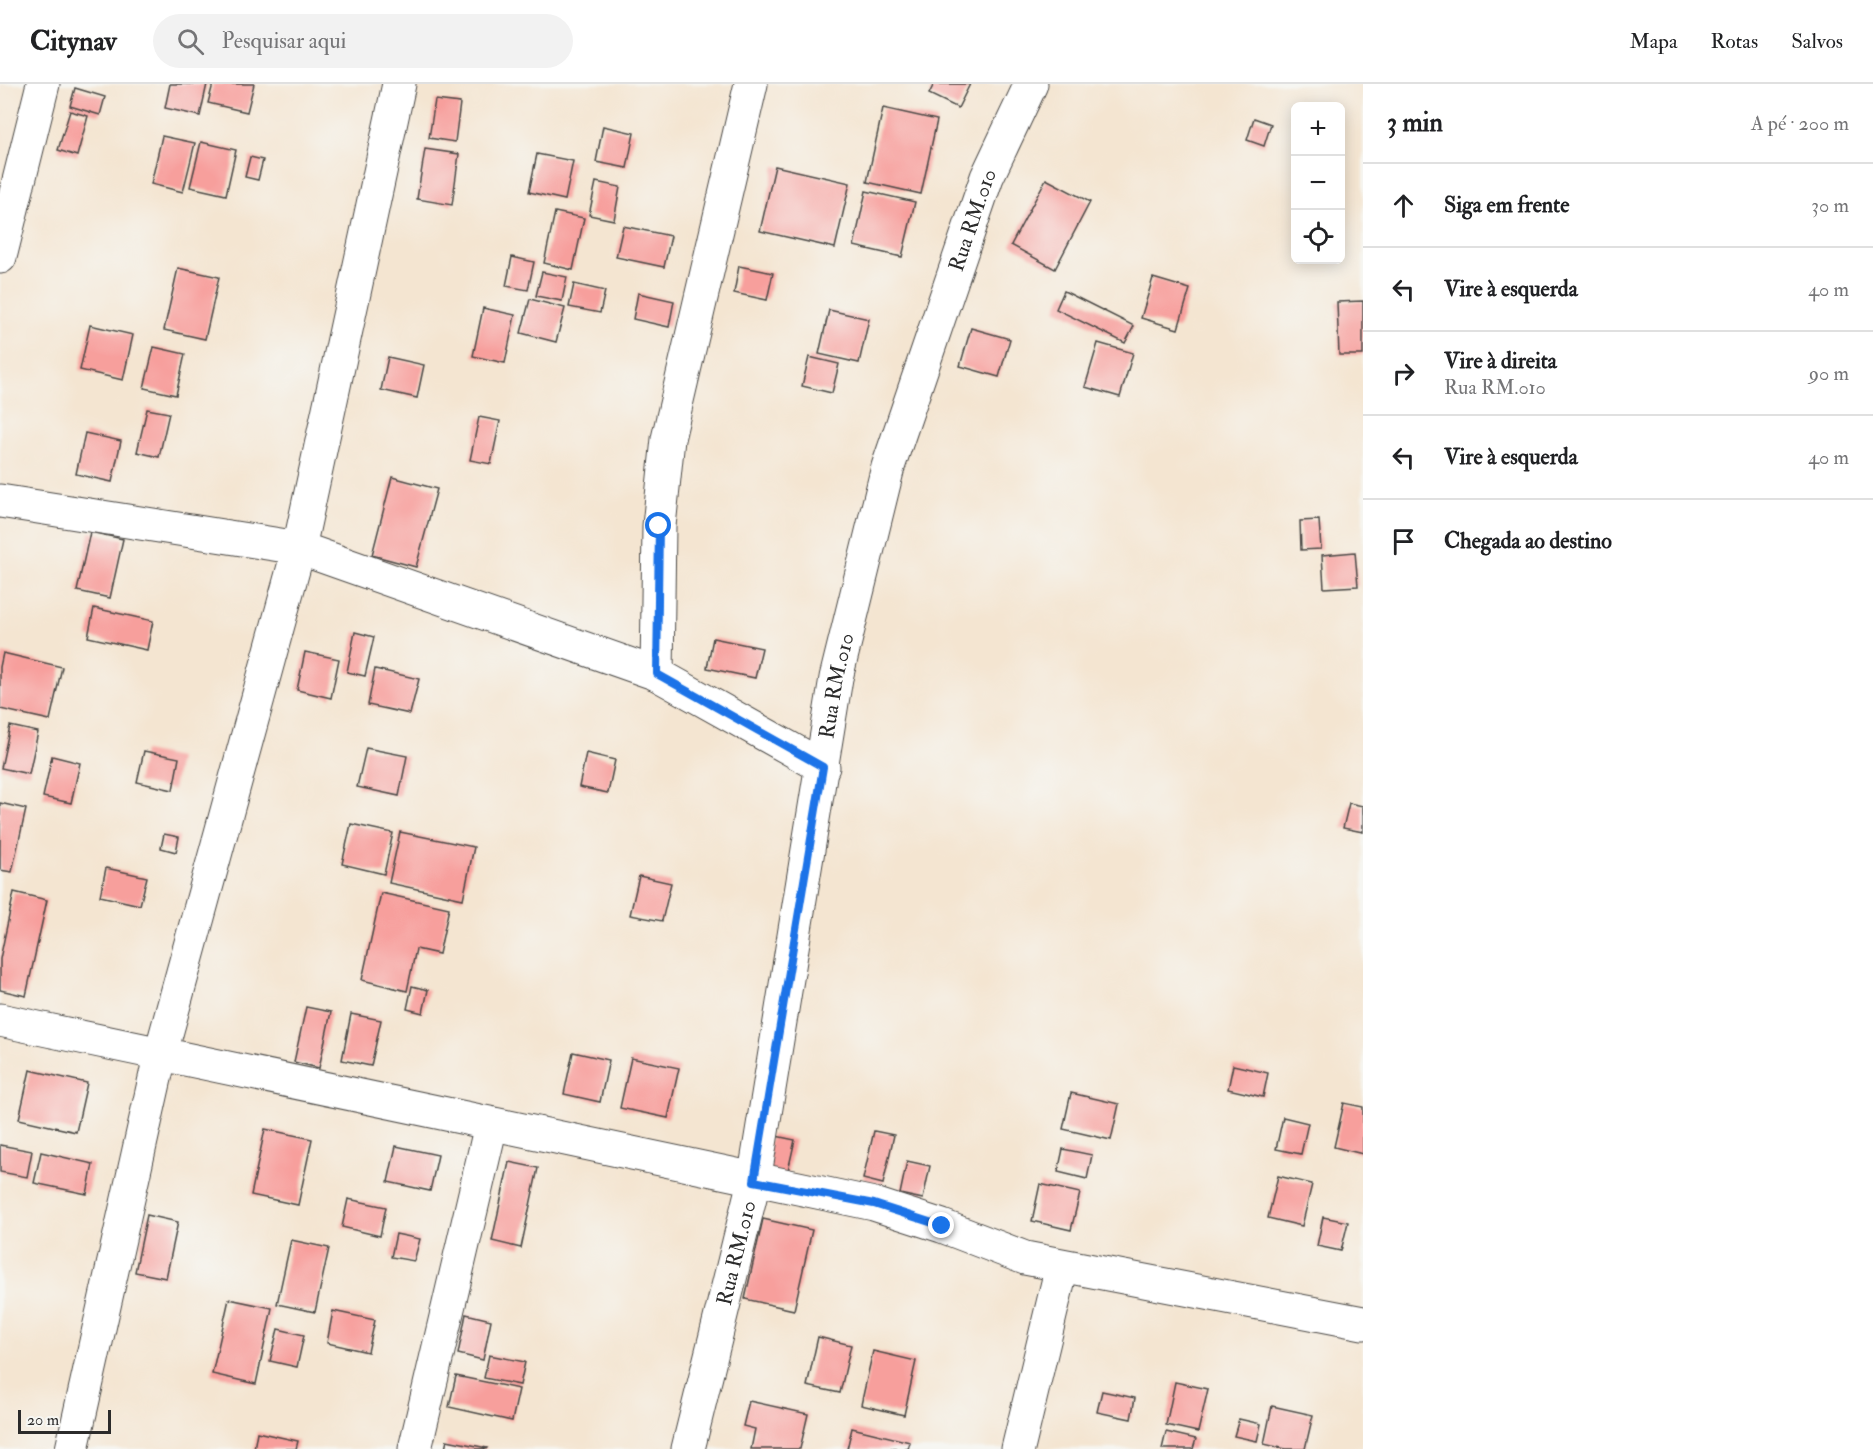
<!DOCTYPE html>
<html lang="pt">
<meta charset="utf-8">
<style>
body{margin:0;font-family:"IM FELL Double Pica",serif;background:#f2f2f2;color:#202124}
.controls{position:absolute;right:18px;top:18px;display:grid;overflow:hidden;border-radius:9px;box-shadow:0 3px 15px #0003}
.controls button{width:54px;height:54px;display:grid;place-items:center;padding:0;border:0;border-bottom:2px solid #e0e0e0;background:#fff;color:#202124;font:30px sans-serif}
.scale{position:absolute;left:18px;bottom:15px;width:93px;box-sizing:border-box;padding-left:6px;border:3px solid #2b2b2b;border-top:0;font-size:16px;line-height:21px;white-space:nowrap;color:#2b2b2b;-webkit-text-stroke:4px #f6f6f2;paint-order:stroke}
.stop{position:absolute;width:18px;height:18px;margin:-14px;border:4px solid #1a73e8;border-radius:50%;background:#fff}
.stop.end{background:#1a73e8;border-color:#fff;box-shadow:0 2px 6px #0008}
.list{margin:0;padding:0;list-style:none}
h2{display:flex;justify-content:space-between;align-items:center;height:78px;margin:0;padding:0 24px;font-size:26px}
h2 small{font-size:20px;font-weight:400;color:#757577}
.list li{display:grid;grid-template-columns:39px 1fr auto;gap:18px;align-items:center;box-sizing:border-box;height:84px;padding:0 24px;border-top:2px solid #e0e0e0}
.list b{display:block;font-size:22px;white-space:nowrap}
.list p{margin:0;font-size:20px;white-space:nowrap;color:#757577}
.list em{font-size:20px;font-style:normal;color:#757577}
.icon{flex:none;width:33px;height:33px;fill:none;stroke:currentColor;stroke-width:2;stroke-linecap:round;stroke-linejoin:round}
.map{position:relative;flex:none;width:1363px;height:1365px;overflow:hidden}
header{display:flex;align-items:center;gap:36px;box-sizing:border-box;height:84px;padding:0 30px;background:#fff;border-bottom:2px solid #e0e0e0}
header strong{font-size:28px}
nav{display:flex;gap:33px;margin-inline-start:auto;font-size:21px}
.search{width:420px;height:54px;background:#f2f2f2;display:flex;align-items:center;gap:15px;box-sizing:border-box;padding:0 21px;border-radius:33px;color:#757577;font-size:22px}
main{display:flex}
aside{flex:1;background:#fff}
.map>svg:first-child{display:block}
.building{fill:#f79f9c}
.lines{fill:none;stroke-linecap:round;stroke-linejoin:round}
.minor-casing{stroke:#494744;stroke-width:35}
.minor{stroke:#fff;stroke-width:33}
.route{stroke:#1a73e8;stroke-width:8}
.labels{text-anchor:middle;stroke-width:5;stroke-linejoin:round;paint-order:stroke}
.street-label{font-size:21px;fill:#2b2b2b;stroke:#f6f6f2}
</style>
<header>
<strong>Citynav</strong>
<div class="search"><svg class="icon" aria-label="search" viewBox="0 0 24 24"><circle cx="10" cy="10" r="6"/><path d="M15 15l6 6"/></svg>Pesquisar aqui</div>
<nav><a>Mapa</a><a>Rotas</a><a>Salvos</a></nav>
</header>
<main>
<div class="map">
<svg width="1363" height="1365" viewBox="0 0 1363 1365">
<rect width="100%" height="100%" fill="#f6f6f2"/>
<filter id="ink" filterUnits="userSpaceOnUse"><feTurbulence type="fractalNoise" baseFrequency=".0167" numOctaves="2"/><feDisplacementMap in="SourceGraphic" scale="12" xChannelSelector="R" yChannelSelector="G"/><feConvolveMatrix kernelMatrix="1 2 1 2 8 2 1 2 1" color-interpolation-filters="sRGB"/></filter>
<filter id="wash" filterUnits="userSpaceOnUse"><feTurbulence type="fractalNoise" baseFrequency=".008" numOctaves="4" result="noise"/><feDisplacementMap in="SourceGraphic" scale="24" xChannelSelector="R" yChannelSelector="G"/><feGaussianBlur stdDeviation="1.35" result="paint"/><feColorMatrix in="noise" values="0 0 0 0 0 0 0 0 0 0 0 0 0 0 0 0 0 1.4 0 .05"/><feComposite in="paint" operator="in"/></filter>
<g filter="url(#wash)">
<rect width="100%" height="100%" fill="#f4e5d1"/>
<g id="blocks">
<g class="building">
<polygon points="170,0 207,0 200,32 165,24"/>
<polygon points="213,0 254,0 247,28 208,19"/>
<polygon points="934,0 970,0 958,24 929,10"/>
<polygon points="75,4 105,13 100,31 70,22"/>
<polygon points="435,16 460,19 455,58 429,54"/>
<polygon points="883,24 937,36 921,110 867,98"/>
<polygon points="70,27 88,32 77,72 58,66"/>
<polygon points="1254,34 1271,40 1264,62 1247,56"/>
<polygon points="603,42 634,49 627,84 596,78"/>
<polygon points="162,52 195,59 183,108 151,100"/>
<polygon points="201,58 236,66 226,111 190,103"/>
<polygon points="425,65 459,70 452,121 417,115"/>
<polygon points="537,70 573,77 565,116 529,108"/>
<polygon points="250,73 263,76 258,96 245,93"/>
<polygon points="775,82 850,99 835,164 760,147"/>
<polygon points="1046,95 1090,118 1055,185 1011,161"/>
<polygon points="596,98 620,103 614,136 589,131"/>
<polygon points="866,107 915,118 902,173 854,162"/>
<polygon points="555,128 584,134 573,186 544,179"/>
<polygon points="623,142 671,152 664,183 616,173"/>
<polygon points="512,173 534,178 528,206 506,202"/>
<polygon points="739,182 773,189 767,216 734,209"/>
<polygon points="178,184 219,193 205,255 164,246"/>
<polygon points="542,188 567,193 562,217 536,212"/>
<polygon points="1153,194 1190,205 1178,245 1141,234"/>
<polygon points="574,200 605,207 600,229 569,223"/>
<polygon points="1064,207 1134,242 1125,259 1056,225"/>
<polygon points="638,209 674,217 669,243 633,235"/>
<polygon points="530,215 565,224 556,258 521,249"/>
<polygon points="1363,217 1363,271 1339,271 1337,218"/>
<polygon points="483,224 515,231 505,279 473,272"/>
<polygon points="829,226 869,235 859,279 819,270"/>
<polygon points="90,241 133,251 123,296 80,286"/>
<polygon points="971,244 1010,255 999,293 960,282"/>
<polygon points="1098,259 1133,269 1120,313 1085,303"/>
<polygon points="154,263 185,270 176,311 144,304"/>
<polygon points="388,273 424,281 417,314 381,306"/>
<polygon points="809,273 839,280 832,309 802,302"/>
<polygon points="147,325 169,329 159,373 137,368"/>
<polygon points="479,333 500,337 491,380 470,376"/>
<polygon points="85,349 121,357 112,398 76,390"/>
<polygon points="392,393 437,405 416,483 372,471"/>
<polygon points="1319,436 1321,465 1301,466 1300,437"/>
<polygon points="90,448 123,455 110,514 77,507"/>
<polygon points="1355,468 1358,502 1324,504 1322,471"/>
<polygon points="94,524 153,537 147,566 88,553"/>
<polygon points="355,548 374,553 365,592 347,588"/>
<polygon points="713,554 762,564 755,594 707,584"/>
<polygon points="305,568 339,575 331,614 297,606"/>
<polygon points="3,569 62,583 50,636 0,625 0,583"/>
<polygon points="375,585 419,595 410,630 368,621"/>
<polygon points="10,642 38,648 29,690 1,684"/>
<polygon points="366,664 407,672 399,712 357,703"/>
<polygon points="144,667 179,674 173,706 137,698"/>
<polygon points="586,669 615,676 608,709 579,703"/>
<polygon points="52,672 80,679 71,719 43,713"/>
<polygon points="0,719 26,725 12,788 0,786"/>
<polygon points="1349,719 1363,722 1363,748 1343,744"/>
<polygon points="351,740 393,749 384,790 342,780"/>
<polygon points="400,748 474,763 463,815 389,799"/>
<polygon points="164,750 179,753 176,768 161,764"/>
<polygon points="106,784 147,793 140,821 100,812"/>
<polygon points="639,792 671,799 662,837 630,831"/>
<polygon points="14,808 47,816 26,912 0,906 0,875"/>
<polygon points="381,809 449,824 439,870 416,865 407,907 362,896"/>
<polygon points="412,902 428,906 423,929 407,925"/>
<polygon points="306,923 331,928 319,984 294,978"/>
<polygon points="351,930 381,936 371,982 342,976"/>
<polygon points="573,968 609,976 600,1018 564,1010"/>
<polygon points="631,974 679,984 668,1034 620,1024"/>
<polygon points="1233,981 1268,989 1263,1013 1228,1005"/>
<polygon points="30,986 87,999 76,1048 19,1035"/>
<polygon points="1071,1009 1119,1020 1111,1056 1063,1045"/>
<polygon points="1344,1019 1363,1023 1363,1070 1334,1063"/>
<polygon points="1283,1033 1308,1039 1301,1070 1276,1065"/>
<polygon points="265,1045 312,1055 298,1121 251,1111"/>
<polygon points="874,1047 894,1051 883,1100 863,1095"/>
<polygon points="771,1051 795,1056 787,1091 763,1085"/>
<polygon points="0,1061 32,1067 27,1093 0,1088"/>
<polygon points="396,1062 438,1071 430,1107 388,1098"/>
<polygon points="1063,1065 1092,1071 1087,1095 1058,1088"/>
<polygon points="41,1068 93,1080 87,1110 34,1099"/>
<polygon points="907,1077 930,1082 923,1115 900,1110"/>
<polygon points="509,1078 538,1084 521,1164 492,1157"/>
<polygon points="1278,1092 1312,1100 1302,1142 1268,1134"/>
<polygon points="1040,1100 1080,1109 1071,1146 1032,1137"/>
<polygon points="348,1115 386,1123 380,1152 342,1143"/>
<polygon points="147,1131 178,1138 166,1194 135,1188"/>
<polygon points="1323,1133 1348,1138 1341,1167 1317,1162"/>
<polygon points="763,1135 812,1146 794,1226 745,1215"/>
<polygon points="396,1150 420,1155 414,1177 391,1173"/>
<polygon points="291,1156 329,1164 315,1228 277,1220"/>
<polygon points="229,1215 272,1224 256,1300 212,1290"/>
<polygon points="333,1227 375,1236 368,1268 327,1259"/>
<polygon points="466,1230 491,1236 483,1276 458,1270"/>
<polygon points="278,1245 304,1251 297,1283 270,1277"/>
<polygon points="818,1253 851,1261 840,1309 807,1302"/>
<polygon points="873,1267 916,1277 904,1331 861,1321"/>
<polygon points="489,1271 525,1278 520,1301 484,1294"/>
<polygon points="456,1292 519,1305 512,1337 449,1323"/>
<polygon points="1175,1298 1208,1305 1198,1348 1166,1341"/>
<polygon points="1102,1307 1135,1314 1131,1335 1097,1328"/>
<polygon points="749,1317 808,1330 800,1365 751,1365 755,1345 743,1342"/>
<polygon points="1272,1322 1313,1331 1305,1365 1286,1365 1264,1360"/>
<polygon points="1239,1335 1261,1340 1257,1357 1234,1352"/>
<polygon points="852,1344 910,1358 908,1365 847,1365"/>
<polygon points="257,1348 298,1357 296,1365 254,1365"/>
<polygon points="1166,1348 1196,1355 1193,1365 1162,1365"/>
<polygon points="447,1356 487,1364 486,1365 445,1365"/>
</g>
</g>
</g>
<g filter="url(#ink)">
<use href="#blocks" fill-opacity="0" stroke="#494744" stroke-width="1.5"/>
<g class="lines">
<g class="minor-casing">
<g id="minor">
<polyline points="0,173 43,0"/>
<polyline points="0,417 299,464 657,590 823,683"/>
<polyline points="657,590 659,442 668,355 751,0"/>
<polyline points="0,936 874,1120 942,1142 1025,1174 1363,1239"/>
<polyline points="72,1365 160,972 299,464 399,0"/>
<polyline points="415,1365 491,1041"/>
<path id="s1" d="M 688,1365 L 754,1097 L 836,594 L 888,383 L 987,93 L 1031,0"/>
<polyline points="1018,1365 1062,1182"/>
</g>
</g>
<use href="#minor" class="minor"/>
</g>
</g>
<g class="lines" filter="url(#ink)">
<polyline class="route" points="659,442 657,590 823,683 754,1097 874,1120 942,1142"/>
</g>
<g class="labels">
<g class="street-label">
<text dy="7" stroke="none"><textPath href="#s1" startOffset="1264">Rua RM.010</textPath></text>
<text dy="7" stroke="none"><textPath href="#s1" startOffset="778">Rua RM.010</textPath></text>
<text dy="7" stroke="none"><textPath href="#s1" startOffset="202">Rua RM.010</textPath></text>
</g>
</g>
</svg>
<div class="controls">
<button>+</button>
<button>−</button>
<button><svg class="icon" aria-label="locate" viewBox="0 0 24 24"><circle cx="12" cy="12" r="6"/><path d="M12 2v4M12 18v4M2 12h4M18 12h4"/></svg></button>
</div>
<div class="scale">20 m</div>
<div class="stop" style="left:659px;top:442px"></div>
<div class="stop end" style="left:942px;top:1142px"></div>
</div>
<aside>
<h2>3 min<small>A pé · 200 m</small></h2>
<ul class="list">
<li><svg class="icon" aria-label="ahead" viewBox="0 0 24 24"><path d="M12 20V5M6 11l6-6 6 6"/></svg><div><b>Siga em frente</b></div><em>30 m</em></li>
<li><svg class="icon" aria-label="left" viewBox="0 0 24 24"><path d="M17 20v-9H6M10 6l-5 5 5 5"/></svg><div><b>Vire à esquerda</b></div><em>40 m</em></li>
<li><svg class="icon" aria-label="right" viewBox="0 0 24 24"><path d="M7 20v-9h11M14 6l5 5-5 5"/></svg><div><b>Vire à direita</b><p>Rua RM.010</p></div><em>90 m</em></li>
<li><svg class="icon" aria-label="left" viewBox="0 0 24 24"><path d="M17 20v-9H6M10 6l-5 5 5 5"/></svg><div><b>Vire à esquerda</b></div><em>40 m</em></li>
<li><svg class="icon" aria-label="arrive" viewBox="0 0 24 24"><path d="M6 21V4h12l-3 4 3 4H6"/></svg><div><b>Chegada ao destino</b></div></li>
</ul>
</aside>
</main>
